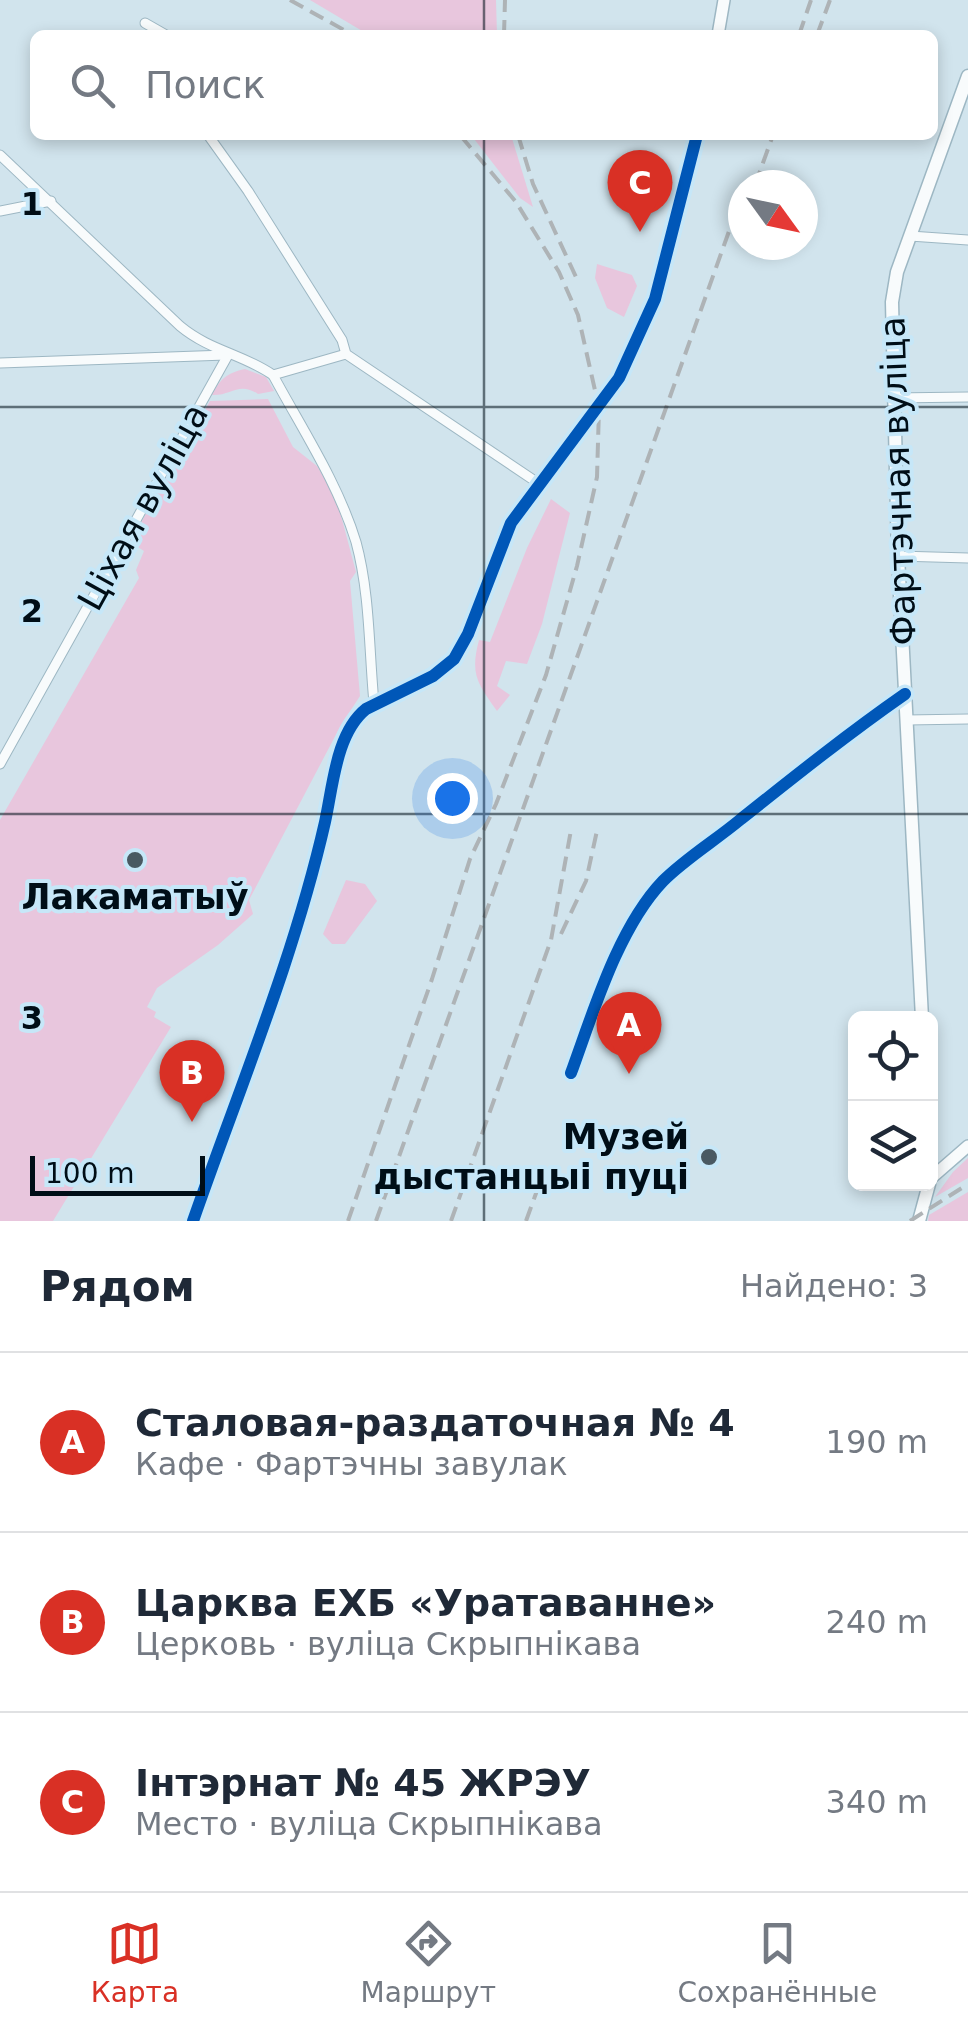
<!DOCTYPE html>
<html lang="ru">
<meta charset="utf-8">
<style>
body{margin:0;font-family:"DejaVu Sans",sans-serif;background:#f2f2f3;color:#1f2937}
.controls{position:absolute;right:30px;bottom:30px;display:grid;overflow:hidden;border-radius:15px;box-shadow:0 5px 15px #0003}
.controls button{width:90px;height:90px;display:grid;place-items:center;padding:0;border:0;border-bottom:2px solid #e0e1e3;background:#fff;color:#1f2937;font:50px sans-serif}
.compass{position:absolute;left:728px;top:170px;width:90px;height:90px;border-radius:50%;background:#fff;box-shadow:0 5px 15px #0003;rotate:123deg}
.scale{position:absolute;left:30px;bottom:25px;width:175px;box-sizing:border-box;padding-left:10px;border:5px solid #000e17;border-top:0;font-size:28px;line-height:35px;white-space:nowrap;color:#000e17;-webkit-text-stroke:8px #c6e7f8;paint-order:stroke}
.you{position:absolute;left:452px;top:798px;width:35px;height:35px;margin:-25px;border:8px solid #fff;border-radius:50%;background:#1a73e8;box-shadow:0 0 0 15px #1a73e833}
.badge{display:grid;place-items:center;width:65px;height:65px;border-radius:50%;background:#d93025;color:#fff;font-size:32px;font-weight:700}
.pin{position:absolute;translate:-50% -82px;filter:drop-shadow(0 2px 5px #0008)}
.pin::after{content:'';position:absolute;top:52px;width:35px;height:30px;background:inherit;clip-path:polygon(0 0,100% 0,50% 100%)}
.list{margin:0;padding:0;list-style:none}
h2{display:flex;justify-content:space-between;align-items:center;height:130px;margin:0;padding:0 40px;font-size:42px}
h2 small{font-size:32px;font-weight:400;color:#747a83}
.list li{display:grid;grid-template-columns:65px 1fr auto;gap:30px;align-items:center;box-sizing:border-box;height:180px;padding:0 40px;border-top:2px solid #e0e1e3}
.list b{display:block;font-size:38px;white-space:nowrap}
.list p{margin:0;font-size:32px;white-space:nowrap;color:#747a83}
.list em{font-size:32px;font-style:normal;color:#747a83}
.icon{flex:none;width:55px;height:55px;fill:none;stroke:currentColor;stroke-width:2;stroke-linecap:round;stroke-linejoin:round}
.map{position:relative;flex:none;width:968px;height:1221px;overflow:hidden}
.search{position:absolute;background:#fff;box-shadow:0 5px 15px #0003;left:30px;right:30px;top:30px;height:110px;display:flex;align-items:center;gap:25px;box-sizing:border-box;padding:0 35px;border-radius:15px;color:#747a83;font-size:38px}
.sheet{height:670px;background:#fff}
nav{display:flex;justify-content:space-around;align-items:center;box-sizing:border-box;height:140px;border-top:2px solid #e0e1e3;background:#fff;font-size:28px;color:#747a83}
nav a{display:grid;justify-items:center;gap:5px}
nav .on{color:#d93025}
.map>svg:first-child{display:block}
.green{fill:#e8c6dd}
.lines{fill:none;stroke-linecap:round;stroke-linejoin:round}
.minor-casing{stroke:#9db7c3;stroke-width:11}
.tertiary-casing{stroke:#9db7c3;stroke-width:14}
.secondary-casing{stroke:#9db7c3;stroke-width:15}
.minor{stroke:#f8fbfc;stroke-width:9}
.tertiary{stroke:#f8fbfc;stroke-width:11}
.secondary{stroke:#f8fbfc;stroke-width:12}
.rail{stroke:#aeb3b6;stroke-width:4;stroke-dasharray:15 8;stroke-linecap:butt}
.cycleway-casing{stroke:#c6e7f8;stroke-width:19}
.cycleway{stroke:#0057b8;stroke-width:12}
.grid{fill:none;stroke:#000e17;stroke-width:2.5;stroke-opacity:0.55}
.poi-dot{fill:#495962;stroke:#c6e7f8;stroke-width:4}
.labels{text-anchor:middle;stroke-width:8;stroke-linejoin:round;paint-order:stroke}
.street-label{font-size:35px;fill:#000e17;stroke:#c6e7f8}
.poi-label{font-size:35px;font-weight:bold;fill:#000e17;stroke:#c6e7f8}
.grid-label{font-size:32px;text-anchor:middle;font-weight:bold;fill:#000e17;stroke:#c6e7f8;stroke-width:8;stroke-linejoin:round;paint-order:stroke}
</style>
<div class="map">
<svg width="968" height="1221" viewBox="0 0 968 1221">
<rect width="100%" height="100%" fill="#d1e4ed"/>
<g class="green">
<polygon points="310,0 496,0 497,35 369,35"/>
<polygon points="471,135 511,135 533,207 520,198"/>
<polygon points="597,264 632,275 637,286 624,317 607,308 595,278"/>
<path d="M 245,369 L 266,377 L 274,391 L 258,394 C 239,381 231,396 212,395 C 220,379 227,373 245,369 Z"/>
<polygon points="268,399 293,447 317,466 328,484 340,512 356,572 350,581 360,696 341,725 249,900 253,914 218,945 157,988 147,1007 156,1012 154,1017 171,1027 53,1221 0,1221 0,820 139,578 136,570 144,551 130,542 210,401"/>
<path d="M 551,499 L 570,513 L 542,624 L 527,664 L 506,661 L 497,686 L 510,695 L 497,711 C 477,683 470,674 479,640 L 490,642 L 527,548 Z"/>
<polygon points="346,880 365,884 377,901 345,944 332,944 323,934"/>
<polygon points="968,1158 968,1178 935,1197 953,1172"/>
<polygon points="968,1192 968,1221 928,1221 929,1215"/>
</g>
<g class="lines">
<g class="minor-casing">
<g id="minor">
<polyline points="145,23 166,35"/>
<polyline points="208,135 248,191 342,340 346,354 538,483"/>
<path d="M 0,155 L 180,326 C 210,351 243,354 273,375 L 346,354"/>
<polyline points="0,211 51,201"/>
<polyline points="910,236 968,240"/>
<polyline points="0,363 226,355"/>
<path d="M 273,375 C 302,429 338,483 356,542 C 370,593 369,651 374,703"/>
<polyline points="893,398 968,397"/>
<polyline points="898,556 968,558"/>
<polyline points="907,720 968,719"/>
<polyline points="0,764 228,355"/>
<path d="M 571,1073 C 593,1013 618,928 663,881 C 686,858 716,840 741,819 C 795,776 849,733 905,694"/>
</g>
</g>
<g class="tertiary-casing">
<g id="tertiary">
<polyline points="718,35 724,0"/>
<polyline points="930,1179 968,1146"/>
<path d="M 193,1221 C 239,1089 294,958 325,822 C 333,786 336,733 366,709 L 433,676 L 454,659 L 468,634 L 511,523 L 619,378 L 655,299 L 697,135"/>
</g>
</g>
<g class="secondary-casing">
<g id="secondary">
<polyline points="922,1018 898,556 892,302 897,272 968,76"/>
<polyline points="919,1221 929,1184"/>
</g>
</g>
<use href="#minor" class="minor"/>
<use href="#tertiary" class="tertiary"/>
<use href="#secondary" class="secondary"/>
<g class="rail">
<polyline points="290,0 353,35"/>
<polyline points="504,35 505,0"/>
<polyline points="799,35 811,0"/>
<polyline points="817,35 830,0"/>
<polyline points="518,135 533,184 576,277"/>
<polyline points="755,185 773,135"/>
<polyline points="561,934 586,881 598,826"/>
<polyline points="348,1221 432,979 470,859 496,804 546,675 577,566 597,477 599,408 578,315 559,272 516,202 460,135"/>
<polyline points="376,1221 743,192"/>
<polyline points="451,1221 551,940 571,830"/>
<polyline points="526,1221 543,1174"/>
<polyline points="910,1221 968,1184"/>
</g>
<g class="cycleway-casing">
<g id="cycleway">
<path d="M 571,1073 C 593,1013 618,928 663,881 C 686,858 716,840 741,819 C 795,776 849,733 905,694"/>
<path d="M 193,1221 C 239,1089 294,958 325,822 C 333,786 336,733 366,709 L 433,676 L 454,659 L 468,634 L 511,523 L 619,378 L 655,299 L 697,135"/>
</g>
</g>
<use href="#cycleway" class="cycleway"/>
</g>
<path class="grid" d="M 484,0 L 484,35M 484,135 L 484,1221M 0,407 L 968,407M 0,814 L 968,814"/>
<g class="poi-dot">
<circle cx="135" cy="860" r="10"/>
<circle cx="709" cy="1157" r="10"/>
</g>
<g class="labels">
<g class="street-label">
<text transform="translate(898 481) rotate(-92)" y="12">Фартэчная вуліца</text>
<text transform="translate(143 507) rotate(-61)" y="12">Ціхая вуліца</text>
</g>
<g class="poi-label">
<text x="135" y="909">Лакаматыў</text>
<text x="689" y="1149" text-anchor="end">Музей<tspan x="689" dy="40">дыстанцыі пуці</tspan></text>
</g>
</g>
<g class="grid-label">
<text x="32" y="215">1</text>
<text x="32" y="622">2</text>
<text x="32" y="1029">3</text>
</g>
</svg>
<div class="controls">
<button><svg class="icon" aria-label="locate" viewBox="0 0 24 24"><circle cx="12" cy="12" r="6"/><path d="M12 2v4M12 18v4M2 12h4M18 12h4"/></svg></button>
<button><svg class="icon" aria-label="layers" viewBox="0 0 24 24"><path d="M12 4l9 5-9 5-9-5zM3 14l9 5 9-5"/></svg></button>
</div>
<svg class="compass" viewBox="-18 -18 36 36"><path d="M0-13l5 13h-10z" fill="#e53935"/><path d="M0 13l5-13h-10z" fill="#747a83"/></svg>
<div class="scale">100 m</div>
<div class="you"></div>
<div class="pin badge" style="left:629px;top:1074px">A</div>
<div class="pin badge" style="left:192px;top:1122px">B</div>
<div class="pin badge" style="left:640px;top:232px">C</div>
<div class="search"><svg class="icon" aria-label="search" viewBox="0 0 24 24"><circle cx="10" cy="10" r="6"/><path d="M15 15l6 6"/></svg>Поиск</div>
</div>
<section class="sheet">
<h2>Рядом<small>Найдено: 3</small></h2>
<ul class="list">
<li><span class="badge">A</span><div><b>Сталовая-раздаточная № 4</b><p>Кафе · Фартэчны завулак</p></div><em>190 m</em></li>
<li><span class="badge">B</span><div><b>Царква ЕХБ «Уратаванне»</b><p>Церковь · вуліца Скрыпнікава</p></div><em>240 m</em></li>
<li><span class="badge">C</span><div><b>Інтэрнат № 45 ЖРЭУ</b><p>Место · вуліца Скрыпнікава</p></div><em>340 m</em></li>
</ul>
</section>
<nav>
<a class="on"><svg class="icon" aria-label="map" viewBox="0 0 24 24"><path d="M3 6l6-2 6 2 6-2v14l-6 2-6-2-6 2zM9 4v14M15 6v14"/></svg>Карта</a>
<a><svg class="icon" aria-label="directions" viewBox="0 0 24 24"><path d="M12 3l9 9-9 9-9-9zM9 14v-3h6M13 9l2 2-2 2"/></svg>Маршрут</a>
<a><svg class="icon" aria-label="saved" viewBox="0 0 24 24"><path d="M7 4h10v16l-5-4-5 4z"/></svg>Сохранённые</a>
</nav>
